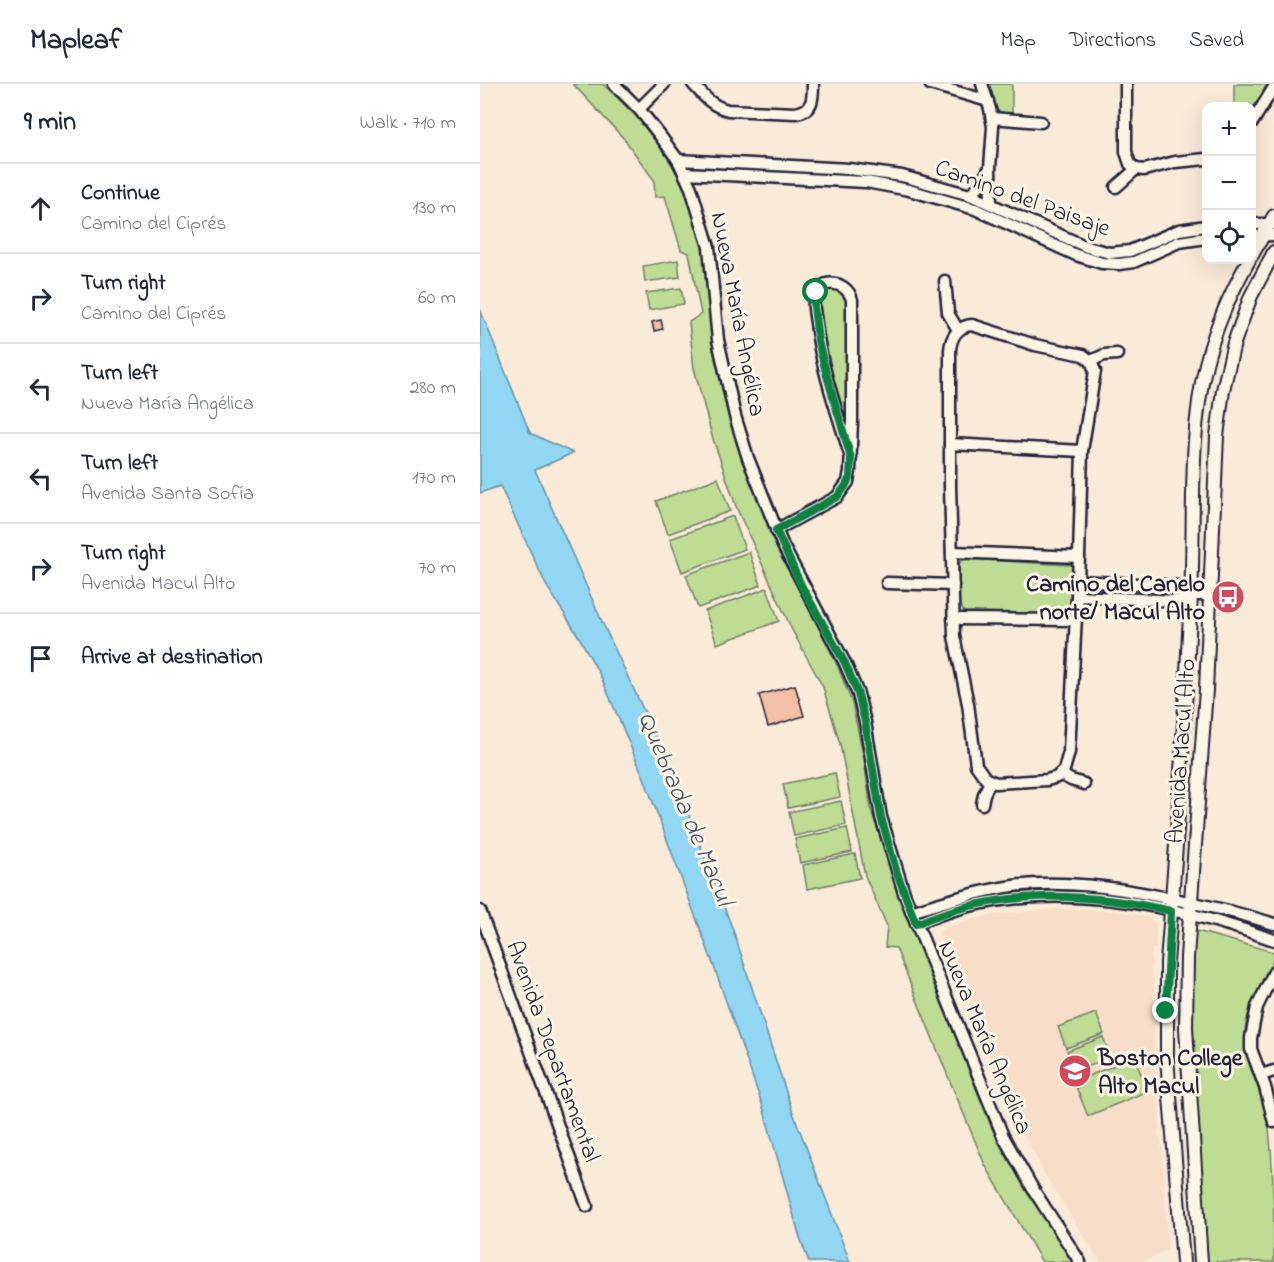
<!DOCTYPE html>
<meta charset="utf-8">
<style>
body{margin:0;font-family:"Indie Flower",sans-serif;background:#f2f2f3;color:#1f2937}
.controls{position:absolute;right:18px;top:18px;display:grid;overflow:hidden;border-radius:12px;box-shadow:0 6px 24px #0002}
.controls button{width:54px;height:54px;display:grid;place-items:center;padding:0;border:0;border-bottom:2px solid #e0e1e3;background:#fff;color:#1f2937;font:30px sans-serif}
.stop{position:absolute;width:18px;height:18px;margin:-14px;border:4px solid #0b8043;border-radius:50%;background:#fff}
.stop.end{background:#0b8043;border-color:#fff;box-shadow:0 2px 6px #0008}
.list{margin:0;padding:0;list-style:none}
h2{display:flex;justify-content:space-between;align-items:center;height:78px;margin:0;padding:0 24px;font-size:26px}
h2 small{font-size:20px;font-weight:400;color:#747a83}
.list li{display:grid;grid-template-columns:39px 1fr auto;gap:18px;align-items:center;box-sizing:border-box;height:90px;padding:0 24px;border-top:2px solid #e0e1e3}
.list b{display:block;font-size:22px;white-space:nowrap}
.list p{margin:0;font-size:20px;white-space:nowrap;color:#747a83}
.list em{font-size:20px;font-style:normal;color:#747a83}
.icon{flex:none;width:33px;height:33px;fill:none;stroke:currentColor;stroke-width:2;stroke-linecap:round;stroke-linejoin:round}
.map{position:relative;flex:none;width:794px;height:1178px;overflow:hidden}
header{display:flex;align-items:center;gap:36px;box-sizing:border-box;height:84px;padding:0 30px;background:#fff;border-bottom:2px solid #e0e1e3}
header strong{font-size:28px}
nav{display:flex;gap:33px;margin-inline-start:auto;font-size:21px}
main{display:flex}
aside{flex:1;background:#fff}
.map>svg:first-child{display:block}
.built{fill:#f8ddc9}
.green{fill:#bedc94;stroke:#707f68;stroke-width:1.5}
.water{fill:#91d7f3;stroke:#658fa9;stroke-width:1.5}
.building{fill:#f4c0a5;stroke:#22223b;stroke-width:1.5}
.lines{fill:none;stroke-linecap:round;stroke-linejoin:round}
.minor-casing{stroke:#22223b;stroke-width:15}
.tertiary-casing{stroke:#22223b;stroke-width:16}
.minor{stroke:#fcf5e5;stroke-width:10}
.tertiary{stroke:#fcf5e5;stroke-width:12}
.route{stroke:#0b8043;stroke-width:8}
.labels{text-anchor:middle;stroke-width:6;stroke-linejoin:round;paint-order:stroke}
.street-label{font-size:24px;fill:#22223b;stroke:#fcf5e5}
.poi-label{font-size:24px;font-weight:bold;fill:#22223b;stroke:#fcf5e5;text-anchor:end}
.water-label{font-size:26px;font-style:italic;fill:#435872;stroke:#fcf5e5}
</style>
<header>
<strong>Mapleaf</strong>
<nav><a>Map</a><a>Directions</a><a>Saved</a></nav>
</header>
<main>
<aside>
<h2>9 min<small>Walk · 710 m</small></h2>
<ul class="list">
<li><svg class="icon" aria-label="ahead" viewBox="0 0 24 24"><path d="M12 20V5M6 11l6-6 6 6"/></svg><div><b>Continue</b><p>Camino del Ciprés</p></div><em>130 m</em></li>
<li><svg class="icon" aria-label="right" viewBox="0 0 24 24"><path d="M7 20v-9h11M14 6l5 5-5 5"/></svg><div><b>Turn right</b><p>Camino del Ciprés</p></div><em>60 m</em></li>
<li><svg class="icon" aria-label="left" viewBox="0 0 24 24"><path d="M17 20v-9H6M10 6l-5 5 5 5"/></svg><div><b>Turn left</b><p>Nueva María Angélica</p></div><em>280 m</em></li>
<li><svg class="icon" aria-label="left" viewBox="0 0 24 24"><path d="M17 20v-9H6M10 6l-5 5 5 5"/></svg><div><b>Turn left</b><p>Avenida Santa Sofía</p></div><em>170 m</em></li>
<li><svg class="icon" aria-label="right" viewBox="0 0 24 24"><path d="M7 20v-9h11M14 6l5 5-5 5"/></svg><div><b>Turn right</b><p>Avenida Macul Alto</p></div><em>70 m</em></li>
<li><svg class="icon" aria-label="arrive" viewBox="0 0 24 24"><path d="M6 21V4h12l-3 4 3 4H6"/></svg><div><b>Arrive at destination</b></div></li>
</ul>
</aside>
<div class="map">
<svg width="794" height="1178" viewBox="0 0 794 1178">
<rect width="100%" height="100%" fill="#faead8"/>
<filter id="ink" filterUnits="userSpaceOnUse"><feTurbulence type="fractalNoise" baseFrequency=".0167" numOctaves="2"/><feDisplacementMap in="SourceGraphic" scale="12" xChannelSelector="R" yChannelSelector="G"/><feConvolveMatrix kernelMatrix="1 2 1 2 8 2 1 2 1" color-interpolation-filters="sRGB"/></filter>
<g filter="url(#ink)">
<polygon class="built" points="573,825 623,826 648,829 672,834 672,838 676,839 676,864 672,864 671,893 674,894 674,959 680,1044 678,1047 678,1053 681,1053 688,1165 663,1178 620,1178 564,1089 526,1016 459,849 463,844 507,832"/>
<g class="green">
<polygon points="93,0 123,0 158,34 186,71 208,109 220,148 230,207 233,265 248,331 291,446 358,583 372,619 384,675 391,726 416,800 512,1045 593,1178 562,1178 561,1176 505,1081 467,990 416,864 405,863 407,842 385,792 360,660 343,603 312,546 257,425 232,352 214,284 209,238 221,230 209,169 201,166 185,112 175,113 174,96 145,56"/>
<path d="M 506,0 L 532,0 L 532,30 C 510,29 513,18 506,0 Z"/>
<polygon points="754,0 787,0 772,30 772,22 754,22"/>
<polygon points="198,176 200,193 165,198 163,182"/>
<polygon points="201,204 204,220 169,226 166,209"/>
<path d="M 348,204 L 359,205 L 366,213 L 367,323 L 362,322 C 354,297 335,240 340,215 C 341,210 344,207 348,204 Z"/>
<polygon points="238,394 250,427 188,450 176,417"/>
<polygon points="253,432 265,465 202,488 190,455"/>
<polygon points="269,468 281,501 218,524 206,491"/>
<polygon points="488,475 591,481 593,484 590,527 583,530 484,528 479,520 479,481 481,477"/>
<polygon points="287,504 299,537 237,560 225,527"/>
<polygon points="355,689 360,713 308,724 303,700"/>
<polygon points="361,717 366,741 314,752 309,728"/>
<polygon points="367,744 372,768 320,779 315,755"/>
<polygon points="375,770 380,794 327,805 323,781"/>
<path d="M 713,846 L 794,868 C 794,886 779,901 773,918 C 768,928 765,941 765,953 C 765,982 783,1009 788,1037 C 794,1083 794,1131 794,1178 L 726,1178 L 711,946 Z"/>
<polygon points="616,929 624,950 586,964 578,943"/>
<polygon points="623,953 631,974 595,987 587,967"/>
<polygon points="654,973 668,1007 608,1032 594,998"/>
</g>
<polygon class="water" points="0,225 50,349 93,369 55,386 124,542 189,680 253,846 312,1026 370,1178 329,1178 320,1154 283,1023 232,877 164,694 121,593 99,553 66,501 20,402 0,409"/>
<g class="building">
<polygon points="181,236 183,245 174,247 172,238"/>
<polygon points="315,601 324,632 288,643 279,611"/>
</g>
<g class="lines">
<g class="minor-casing">
<g id="minor">
<polyline points="134,0 159,25 181,53 198,76 211,104 229,163 238,256 255,332 268,374 303,462 365,579 378,610 385,638 401,733 424,809 523,1052 553,1105 600,1178"/>
<path d="M 213,0 C 224,12 231,22 248,26 L 315,29 C 333,27 333,15 333,0"/>
<polyline points="450,0 508,17"/>
<polyline points="502,0 510,25 513,43 510,84 511,119"/>
<polyline points="646,0 646,68 650,80 656,85 664,86 695,78 726,75"/>
<polyline points="159,25 184,0"/>
<polyline points="512,34 561,38"/>
<polyline points="772,39 794,3"/>
<polyline points="198,76 369,85 422,92 490,111 607,163 630,169 650,167 699,146 726,142"/>
<polyline points="205,89 386,98 429,106 495,125 596,171 622,179 639,180 654,178 699,158 726,154"/>
<polyline points="636,103 656,85"/>
<polyline points="490,111 499,102 510,84"/>
<polyline points="772,140 794,140"/>
<polyline points="772,152 794,151"/>
<polyline points="465,197 468,229 478,246"/>
<path d="M 492,241 L 555,261 L 603,271 L 611,277 L 615,287 L 602,367 L 599,473 L 589,668 L 584,686 L 577,693 L 567,696 L 516,699 L 506,695 L 496,681 L 488,620 L 474,552 L 470,401 L 470,266 C 471,253 478,242 492,241 Z"/>
<polyline points="611,277 624,271 637,270"/>
<polyline points="470,360 602,367"/>
<path d="M 296,446 L 357,413 L 368,398 L 370,387 L 372,337 L 372,216 C 367,195 336,193 334,216 C 333,223 335,231 336,239 C 341,285 358,330 371,374"/>
<polyline points="472,468 599,473"/>
<polyline points="598,497 698,502 711,511"/>
<polyline points="407,499 473,501"/>
<polyline points="597,512 697,517 711,511 731,511"/>
<polyline points="473,535 596,536"/>
<polyline points="580,690 591,696 604,700"/>
<polyline points="502,720 504,710 510,698"/>
<polyline points="0,827 107,1122"/>
<path d="M 431,828 C 465,817 498,807 533,802 C 584,796 633,803 683,813 C 721,820 757,828 794,840"/>
<path d="M 436,840 C 550,790 681,815 794,856"/>
<polyline points="794,888 777,923 771,954 771,965 785,1003 794,1038"/>
<polyline points="781,991 794,987"/>
</g>
</g>
<g class="tertiary-casing">
<g id="tertiary">
<polyline points="772,171 794,132"/>
<path d="M 703,1178 L 687,974 L 687,879 C 697,757 705,634 711,512 C 715,435 708,355 726,280 C 735,244 751,208 769,176"/>
<polyline points="721,1178 706,944 707,873 726,606 737,352 743,306 754,259 771,212 794,168"/>
</g>
</g>
<use href="#minor" class="minor"/>
<use href="#tertiary" class="tertiary"/>
</g>
</g>
<g class="lines" filter="url(#ink)">
<path class="route" d="M 336,208 L 334,222 L 338,257 L 347,292 L 371,374 L 370,393 L 365,403 L 357,413 L 296,446 L 322,503 L 365,579 L 378,610 L 385,638 L 401,733 L 417,789 L 436,840 C 518,804 606,808 691,827 L 686,927"/>
</g>
<defs>
<g id="bus-disc" transform="scale(1.725)"><circle r="9.5" fill="#d1495b" stroke="#fcf5e5"/><path d="M-5-6H5V4H4V6H2V4H-2V6H-4V4H-5ZM-3.5-4V0h7V-4ZM-3.5 1.2v1.5H-2V1.2ZM2 1.2v1.5H3.5V1.2Z" fill="#fff"/></g>
<g id="school-disc" transform="scale(1.725)"><circle r="9.5" fill="#d1495b" stroke="#fcf5e5"/><path d="M0-5L7-2L0 1L-7-2ZM-4 1L0 2.5L4 1V4Q0 6-4 4Z" fill="#fff"/></g>
</defs>
<g fill-rule="evenodd">
<use href="#bus-disc" x="748" y="513"/>
<use href="#school-disc" x="595" y="987"/>
</g>
<g class="labels">
<g class="street-label">
<text transform="translate(543 113) rotate(20)" y="8">Camino del Paisaje</text>
<text transform="translate(259 230) rotate(79)" y="8">Nueva María Angélica</text>
<text transform="translate(700 667) rotate(-86)" y="8">Avenida Macul Alto</text>
<text transform="translate(506 953) rotate(67)" y="8">Nueva María Angélica</text>
<text transform="translate(74 967) rotate(70)" y="8">Avenida Departamental</text>
</g>
<g class="poi-label">
<text x="725" y="507">Camino del Canelo<tspan x="725" dy="28">norte/ Macul Alto</tspan></text>
<text x="618" y="981" text-anchor="start">Boston College<tspan x="618" dy="28">Alto Macul</tspan></text>
</g>
<g class="water-label">
<text transform="translate(207 724) rotate(67)" y="9">Quebrada de Macul</text>
</g>
</g>
</svg>
<div class="controls">
<button>+</button>
<button>−</button>
<button><svg class="icon" aria-label="locate" viewBox="0 0 24 24"><circle cx="12" cy="12" r="6"/><path d="M12 2v4M12 18v4M2 12h4M18 12h4"/></svg></button>
</div>
<div class="stop" style="left:336px;top:208px"></div>
<div class="stop end" style="left:686px;top:927px"></div>
</div>
</main>
